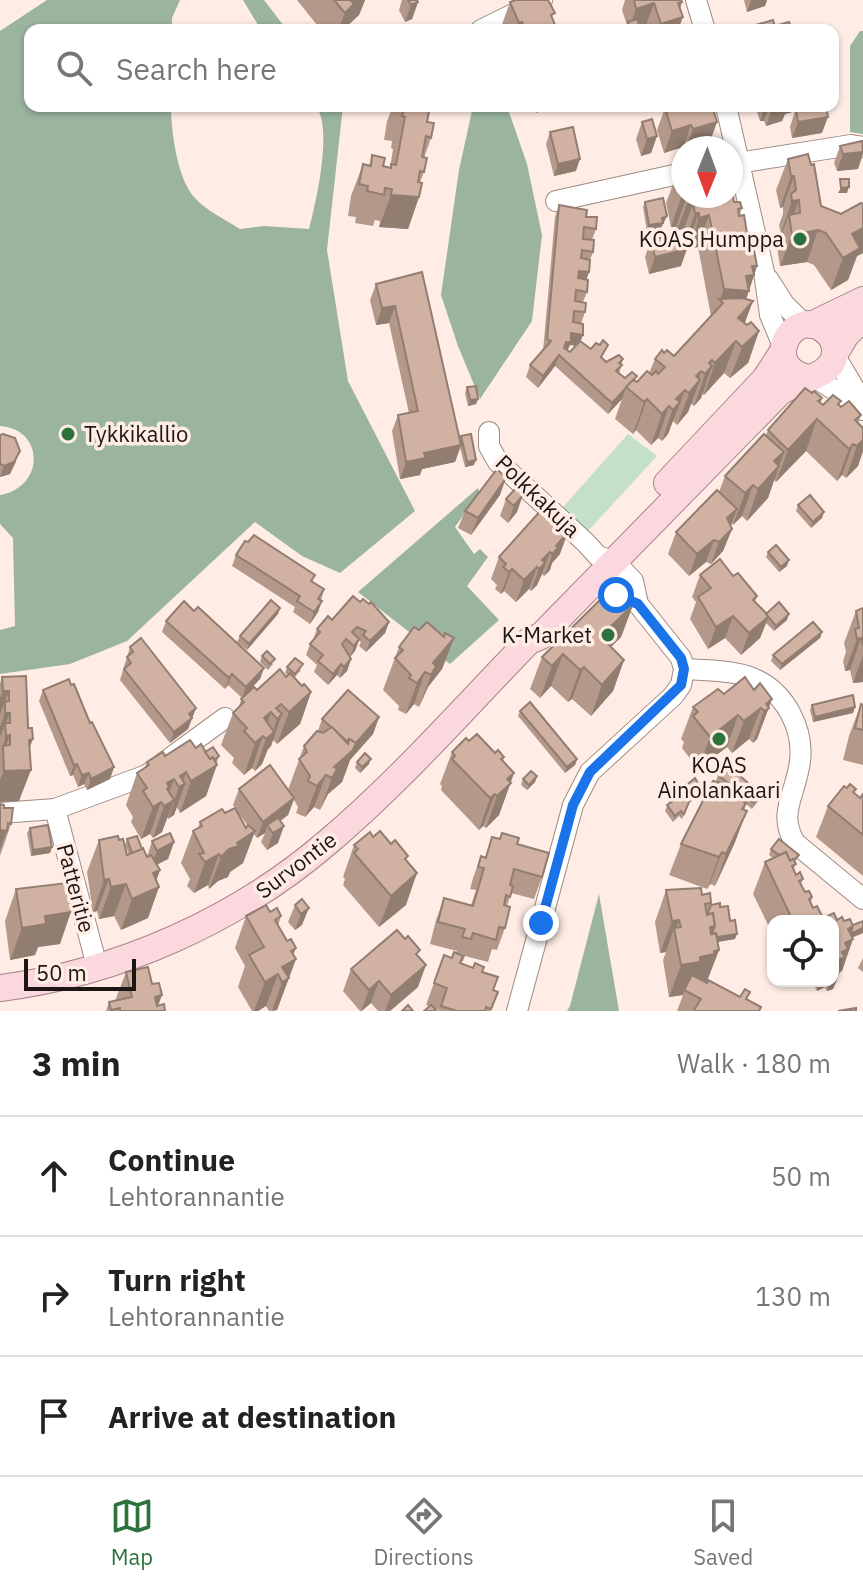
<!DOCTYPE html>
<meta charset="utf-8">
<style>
body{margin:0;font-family:"IBM Plex Sans",sans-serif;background:#f2f2f2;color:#222}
.controls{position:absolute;right:24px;bottom:24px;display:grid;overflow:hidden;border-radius:16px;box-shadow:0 2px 6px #0004}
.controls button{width:72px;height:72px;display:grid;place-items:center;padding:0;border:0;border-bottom:2px solid #e0e0e0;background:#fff;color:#222;font:40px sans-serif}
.compass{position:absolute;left:671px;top:136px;width:72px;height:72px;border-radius:50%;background:#fff;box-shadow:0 2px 6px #0004;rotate:181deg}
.scale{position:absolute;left:24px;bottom:20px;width:112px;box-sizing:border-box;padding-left:8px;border:4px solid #1d1612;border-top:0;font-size:22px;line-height:28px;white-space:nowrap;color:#1d1612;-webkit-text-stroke:6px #ffede5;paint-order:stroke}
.stop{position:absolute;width:24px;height:24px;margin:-18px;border:6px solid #1a73e8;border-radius:50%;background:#fff}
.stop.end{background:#1a73e8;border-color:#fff;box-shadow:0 2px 8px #0008}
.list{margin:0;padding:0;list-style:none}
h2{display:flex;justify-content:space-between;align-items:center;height:104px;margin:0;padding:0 32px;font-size:34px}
h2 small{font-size:26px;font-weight:400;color:#767676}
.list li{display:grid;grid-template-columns:52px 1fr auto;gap:24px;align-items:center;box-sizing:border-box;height:120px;padding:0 32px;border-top:2px solid #e0e0e0}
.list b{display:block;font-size:30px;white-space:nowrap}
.list p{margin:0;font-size:26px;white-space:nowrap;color:#767676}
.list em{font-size:26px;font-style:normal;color:#767676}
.icon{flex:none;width:44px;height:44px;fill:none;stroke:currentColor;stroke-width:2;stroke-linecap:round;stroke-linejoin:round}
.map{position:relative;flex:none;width:863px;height:1011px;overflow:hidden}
.search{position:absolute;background:#fff;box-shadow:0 2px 6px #0004;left:24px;right:24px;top:24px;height:88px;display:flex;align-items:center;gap:20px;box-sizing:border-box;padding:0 28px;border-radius:16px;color:#767676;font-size:30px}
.sheet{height:464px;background:#fff}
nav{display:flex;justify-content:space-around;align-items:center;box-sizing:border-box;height:112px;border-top:2px solid #e0e0e0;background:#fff;font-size:22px;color:#767676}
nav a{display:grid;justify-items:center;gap:4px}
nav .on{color:#2d713d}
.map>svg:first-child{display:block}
.green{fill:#c5e0c9}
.forest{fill:#9ab49e}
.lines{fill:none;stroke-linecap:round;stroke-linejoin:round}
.minor-casing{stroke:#9e8b81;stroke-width:22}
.major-casing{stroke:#aa8388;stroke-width:28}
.minor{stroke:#fff;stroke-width:20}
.major{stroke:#fad8de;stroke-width:26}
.wall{fill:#b4998b;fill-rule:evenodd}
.shaded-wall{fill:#927d71}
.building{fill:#d1b2a2;stroke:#927d71;stroke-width:2}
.route{stroke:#1a73e8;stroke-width:10}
.poi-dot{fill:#2d713d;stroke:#ffede5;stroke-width:3}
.labels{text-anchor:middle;stroke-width:7;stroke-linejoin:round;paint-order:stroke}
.poi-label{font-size:22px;fill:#1d1612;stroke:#ffede5;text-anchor:end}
.street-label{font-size:22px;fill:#1d1612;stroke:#ffede5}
</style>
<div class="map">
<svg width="863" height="1011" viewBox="0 0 863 1011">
<rect width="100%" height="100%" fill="#ffede5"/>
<polygon class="green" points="628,434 657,456 588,531 563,507"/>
<g class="forest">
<path d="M 47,0 L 180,0 L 172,18 L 172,30 L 30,30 L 30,106 L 171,106 C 171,130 177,178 194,197 C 205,210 226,220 240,229 L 264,226 L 309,229 C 316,202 333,129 316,106 L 343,106 L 327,250 L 348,381 L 415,511 L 340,573 L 302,556 L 255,522 L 127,641 L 70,664 L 0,674 L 0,630 L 15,626 L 13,538 L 0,524 L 0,495 C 45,487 45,429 0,426 L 0,31 Z"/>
<polygon points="243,0 264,0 287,30 261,30"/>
<polygon points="860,31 863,31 863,134 850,132 850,46"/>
<polygon points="473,106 507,106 527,164 542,235 532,321 480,399 458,346 441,295 459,170"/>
<polygon points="478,488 479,493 455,527 474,554 480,549 488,557 467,586 499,620 450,664 358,592"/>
<polygon points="599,894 619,1011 567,1011 570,1006"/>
</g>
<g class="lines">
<g class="minor-casing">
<g id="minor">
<polyline points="696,0 705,30"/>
<polyline points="481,30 542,0"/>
<polyline points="726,106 764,272 770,315 783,346"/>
<polyline points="731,164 851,145 863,147"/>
<polyline points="556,201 683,173"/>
<polyline points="768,279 784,304 805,325"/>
<polyline points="835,356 854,388 863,410"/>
<polyline points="814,377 860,406"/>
<polyline points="489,432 489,446 498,462 585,542 598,556"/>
<path d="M 684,669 C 704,670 728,670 747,676 C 786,689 808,733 798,772 C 792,800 779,816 795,843 L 863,899"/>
<polyline points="55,809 97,966"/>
<polyline points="0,813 55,809 147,775 225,718"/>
<polyline points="517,1011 573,805 590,772 673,696 681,685 684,669 681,658 638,604 633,581 615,562 598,556"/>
</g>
</g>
<g class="major-casing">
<g id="major">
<polyline points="811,325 863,300"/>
<polyline points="836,352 846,335 863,318"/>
<polyline points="667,483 765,379 782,353"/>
<path d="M 0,988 C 119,973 237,920 328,842 C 400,781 463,709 529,641 L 541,636 L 780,392 C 799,379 835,377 835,351 C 835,343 831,335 824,330 C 791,305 759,369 809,378"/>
</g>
</g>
<use href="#minor" class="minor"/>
<use href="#major" class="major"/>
</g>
<g class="wall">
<polygon points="297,0 365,0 359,15 346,27 345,30 321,30"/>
<polygon points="402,0 417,0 418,2 412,19 405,22 399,10"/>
<polygon points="625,0 681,0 679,27 686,30 647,30 646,25 640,27 641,30 625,30 627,25 622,10"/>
<polygon points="744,0 767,0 765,6 747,12"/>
<polygon points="510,2 553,20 553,30 500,30"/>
<polygon points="393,106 430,106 427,122 431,138 424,158 424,172 420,182 419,197 408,229 379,227 380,221 375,220 373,226 355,223 356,217 348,216 351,196 363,164 369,166 372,155 383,166 390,168 393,149 391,148 392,141 384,140 387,121"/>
<polygon points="755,106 798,106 796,110 822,133 792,138 790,127 795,111 785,114 782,121 766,126 764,121 760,121"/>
<polygon points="665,108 717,122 709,144 695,148 683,147 664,153 657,130"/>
<polygon points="642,122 657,136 651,153 641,156 636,139"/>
<polygon points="550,132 576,171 554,176 546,144"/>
<polygon points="863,145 863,155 858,169 837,171 834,163 840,146"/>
<polygon points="788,159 821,206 841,214 863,204 863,253 857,256 848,280 831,290 814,265 807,262 780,266 777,247 782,233 781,233 779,225 783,214 783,207 780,208 776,190"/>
<path d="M 678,171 L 683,196 L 731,196 L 734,202 L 742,208 L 739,216 L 745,240 L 757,266 L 746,299 L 745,323 L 759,331 L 748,363 L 730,378 L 724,373 L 704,395 L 702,394 L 701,398 L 694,406 L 691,404 L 688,412 L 677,425 L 673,421 L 672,422 L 668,434 L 662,441 L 658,438 L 651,445 L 636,430 L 633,434 L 615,419 L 622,399 L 608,414 L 555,366 L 538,388 L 526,377 L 530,365 L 543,351 L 555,217 L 559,205 L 586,217 L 596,229 L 592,240 L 593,252 L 590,260 L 586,280 L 587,292 L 583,302 L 585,312 L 581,324 L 580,341 L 606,362 L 623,359 L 619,374 L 625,378 L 637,382 L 649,373 L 655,359 L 664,353 L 674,356 L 711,316 L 698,247 L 688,249 L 687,245 L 686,245 L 681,266 L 649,274 L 645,257 L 651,240 L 683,233 L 684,229 L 677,230 L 676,227 L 671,227 L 666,203 ZM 570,345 L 576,346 L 570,352 L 568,350 Z"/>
<polygon points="645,202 667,216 661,228 647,231 643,207"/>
<polygon points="422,272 460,440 461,436 474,465 465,467 460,448 455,462 422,469 420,475 400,479 392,431 398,415 409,413 389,323 376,325 370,300 376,284"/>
<polygon points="467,387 478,399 476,404 468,406 465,393"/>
<polygon points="820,402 823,405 840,406 861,415 858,423 863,428 863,451 858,466 846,478 842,475 837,481 806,451 776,482 774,480 768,498 747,521 742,516 733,525 732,523 730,526 732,529 723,551 711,564 706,562 689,576 668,554 676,532 719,492 725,476 766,435 768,430"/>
<polygon points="0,435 16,462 10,474 0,477"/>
<polygon points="516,488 517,512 508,523 500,516 506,499"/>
<polygon points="500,495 471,535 458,528 465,511"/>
<polygon points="798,505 822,518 811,528 796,511"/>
<polygon points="557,522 560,554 552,563 550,570 544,576 542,574 537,585 531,591 529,589 516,602 504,591 501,594 495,589 497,585 491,579 499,557"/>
<polygon points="768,552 787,566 779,572 766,557"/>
<polygon points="236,555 315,575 312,582 324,589 318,612 310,624 293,612 295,607 232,566"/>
<polygon points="700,575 733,576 757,596 755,602 766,614 787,620 774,631 766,623 760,638 741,655 725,638 708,649 690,619 696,602 692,597"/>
<polygon points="360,602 389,622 385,633 366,652 359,646 361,642 359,641 355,651 350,657 351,659 347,671 340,678 337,675 328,685 314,672 317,665 306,655 310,644 313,640 317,629"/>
<polygon points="633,605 621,637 611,647 624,660 613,691 591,716 572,699 568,702 551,686 540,698 530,689 542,657"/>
<polygon points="863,608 863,682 853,683 850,670 845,671 843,661 846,652 844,643 856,611"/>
<polygon points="194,611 264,668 260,679 243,697 286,677 288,675 285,673 287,667 301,670 294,678 302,686 311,692 300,724 277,744 273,740 271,746 268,749 262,764 255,771 252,768 244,775 232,763 234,758 221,745 233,713 238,708 242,698 228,685 225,689 162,632 166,621"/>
<polygon points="278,614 247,650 237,642 240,636"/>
<polygon points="419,630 444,637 454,638 442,669 428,687 419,707 414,704 406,714 398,710 399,706 383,690 399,647"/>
<polygon points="822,632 820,638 780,670 771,661 773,655"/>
<polygon points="130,647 196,708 188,729 170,743 120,680"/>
<polygon points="262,656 273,664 268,670 260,662"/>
<polygon points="26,676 30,747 19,801 0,802 0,683 2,677"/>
<polygon points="43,690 90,723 114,767 110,779 87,790 84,784 78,787 73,775 70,776 39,701"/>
<polygon points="754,690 772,699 757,739 753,743 749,739 732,753 727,747 698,769 682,748 684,742 681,739 693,707 724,694"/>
<polygon points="861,704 863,705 863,765 843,760 849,736"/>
<polygon points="812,705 855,707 853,713 813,722 810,710"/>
<polygon points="520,711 577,759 575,765 565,773 518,716"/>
<path d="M 379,717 L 373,734 L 350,760 L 342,782 L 328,794 L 320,810 L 314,807 L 305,817 L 296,813 L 298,807 L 294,800 L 288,815 L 280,821 L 278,843 L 267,850 L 261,842 L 265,833 L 257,838 L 254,834 L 243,863 L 230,872 L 228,877 L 218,881 L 209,889 L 208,885 L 194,893 L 187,886 L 190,879 L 181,863 L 193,831 L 198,828 L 200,822 L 235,808 L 233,805 L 239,789 L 288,790 L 304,746 L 318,731 L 322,719 ZM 237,811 L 248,826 L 246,828 Z"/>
<polygon points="469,741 504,757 503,761 514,773 499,815 486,828 483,826 479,830 441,790 442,786 440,784 452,752"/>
<polygon points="196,748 219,756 206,796 180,813 177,807 174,815 167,818 162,832 153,838 150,834 141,839 131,822 133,817 126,805 137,773 144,769 147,762"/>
<polygon points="357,762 369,764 360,773 355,768"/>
<polygon points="718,775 759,800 752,809 746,804 735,842 715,886 710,884 707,889 669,875 681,844 719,783 716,781"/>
<polygon points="537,776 535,782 527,790 521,785 523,779"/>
<polygon points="854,793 860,798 863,794 863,876 816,837 828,806"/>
<polygon points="699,794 689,803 682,819 679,816 673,822 665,811 670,799"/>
<polygon points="0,804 4,808 11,824 0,856"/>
<polygon points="30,828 52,847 50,853 31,856 27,833"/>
<polygon points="373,837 391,844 406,861 406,905 379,927 343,885 345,879 343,877 354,845"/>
<polygon points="492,837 517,844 542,877 534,899 511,893 507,906 505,928 497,950 492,949 488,962 465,956 463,961 461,961 460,963 482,972 493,990 498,992 491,1011 439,1011 439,1010 426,1005 444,955 452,958 457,951 430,944 436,920 444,898 471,905 476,890 470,889 473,878 481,856 485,857"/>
<polygon points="127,839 142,849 147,857 152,841 174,842 168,859 157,865 160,870 156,880 159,887 148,918 121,930 114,916 99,919 97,911 93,912 87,872 99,840 119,840 127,855 129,854 125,845"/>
<polygon points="771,849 799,855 795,862 794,870 796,875 803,879 801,884 805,892 812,897 811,902 813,908 823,918 837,920 852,938 842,971 840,972 833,989 827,991 825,987 817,991 812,981 833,981 833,921 773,921 773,935 753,894 765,862 773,858 769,855"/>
<polygon points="16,889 60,944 38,947 35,955 10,960 5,921"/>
<polygon points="666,890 702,895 711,905 720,907 730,921 735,939 718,942 719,950 707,981 704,982 740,997 750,992 747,999 761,1007 760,1011 677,1011 683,995 669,997 663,960 666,952 660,953 655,922"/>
<polygon points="302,899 302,925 295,930 288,922 295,905"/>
<polygon points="270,912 281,916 278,926 296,959 277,1010 269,1011 266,1006 258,1011 252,1011 238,987 245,966 235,948 246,916"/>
<polygon points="418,956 418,987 390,1011 378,1011 371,1003 362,1011 360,1011 343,991 351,969"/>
<polygon points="863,958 863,972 858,968"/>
<polygon points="126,972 152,984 158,1006 165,1011 106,1011 109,1002 115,1001"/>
</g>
<g class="shaded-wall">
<polygon points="352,0 365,0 359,15 346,27 345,30 338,30 345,13"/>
<polygon points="751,0 767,0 765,6 747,12"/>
<polygon points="418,2 412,19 405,22 411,5"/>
<polygon points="682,2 676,19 683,17 678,30 658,30 661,24 678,3"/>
<polygon points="654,3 646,25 632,30 629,28 636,9"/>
<polygon points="538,106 552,106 536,113"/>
<polygon points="765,106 769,106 764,121 760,121"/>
<polygon points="773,106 797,106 796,111 785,114 782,121 766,126"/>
<polygon points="828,117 822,133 792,138 798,122"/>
<polygon points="717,122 709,144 695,148 686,148 693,129"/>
<polygon points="691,125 683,147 664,153 672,131"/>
<polygon points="657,136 651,153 641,156 647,139"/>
<polygon points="863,152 858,169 837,171 843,154"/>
<polygon points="580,159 576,171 554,176 558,164"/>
<polygon points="791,176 794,176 783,207 780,208"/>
<polygon points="849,187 847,193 838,193 841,188"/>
<polygon points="391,195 419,197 408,229 379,227"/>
<polygon points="682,195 687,196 676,227 671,227"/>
<polygon points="699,197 694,209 693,204 684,229 677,230 689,199"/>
<polygon points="799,200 790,225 789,215 782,233 781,233 792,201"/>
<polygon points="695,213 699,213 687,245 684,245"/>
<polygon points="709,215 698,247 688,249 699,218"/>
<polygon points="667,216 664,222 661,223 663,223 661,228 647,231 649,225 662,218"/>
<polygon points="863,228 863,253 857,256 848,280 831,290 852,234"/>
<polygon points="818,230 807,262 780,266 792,235"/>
<polygon points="687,249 681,266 649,274 655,257"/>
<polygon points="752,266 757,266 741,315 753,301 741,333 723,303 720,300 724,289 746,276"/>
<polygon points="579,271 589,272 585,284 575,282"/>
<polygon points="395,306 389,323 376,325 382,308"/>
<polygon points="759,331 748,363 730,378 742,347"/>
<polygon points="571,333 583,335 579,346 570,345 566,353 562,354 566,342"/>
<polygon points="736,341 724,373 704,395 715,363"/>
<polygon points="559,355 555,366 538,388 543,376"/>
<polygon points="712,360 707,371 712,366 701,398 694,406 709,363"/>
<polygon points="701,371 697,384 700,380 688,412 677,425 696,376"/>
<polygon points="626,387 622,399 608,414 612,403"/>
<polygon points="685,390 668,434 662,441 676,399"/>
<polygon points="822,398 813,424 817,419 806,451 776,482 788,450 818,401"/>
<polygon points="478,399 476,404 468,406 470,400"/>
<polygon points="647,399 636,430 633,434 644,402"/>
<polygon points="669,406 658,438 651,445 662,414"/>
<polygon points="863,440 863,451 858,466 846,478 857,446"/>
<polygon points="853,444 842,475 837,481 849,449"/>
<polygon points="461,445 455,462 422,469 420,475 400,479 406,462 424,453"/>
<polygon points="20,451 10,474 0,477 4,466"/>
<polygon points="784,452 768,498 747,521 758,489 774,461"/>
<polygon points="476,460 474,465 465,467 467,462"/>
<polygon points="506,478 500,495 471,535 478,518"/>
<polygon points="753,485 742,516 733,525 745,493"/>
<polygon points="523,495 517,512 508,523 514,506"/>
<polygon points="737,509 729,531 727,518"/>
<polygon points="824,512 822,518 811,528 813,522"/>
<polygon points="732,529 723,551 711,564 719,542"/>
<polygon points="568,532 560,554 552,563 550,570 544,576 556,546"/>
<polygon points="714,540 706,562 689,576 697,554"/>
<polygon points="550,552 542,574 537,585 531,591 542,560"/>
<polygon points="789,560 787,566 779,572 781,567"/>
<polygon points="537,567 529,589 516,602 524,580"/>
<polygon points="512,569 504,591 501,594 509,572"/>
<polygon points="322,601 318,612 310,624 314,612"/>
<polygon points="633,605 621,637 604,654 605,632"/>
<polygon points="280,608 278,614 247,650 249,644"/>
<polygon points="789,614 787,620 774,631 776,626"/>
<polygon points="733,616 725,638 708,649 716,627"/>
<polygon points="769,616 760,638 741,655 749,633"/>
<polygon points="389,622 385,633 366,652 370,641"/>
<polygon points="822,632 820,638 780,670 782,664"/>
<polygon points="454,638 442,669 428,687 419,707 431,675 433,663"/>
<polygon points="861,638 850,670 845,671 857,639"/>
<polygon points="359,639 355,651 350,657 354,646"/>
<polygon points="563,654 551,686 540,698 552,666"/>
<polygon points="863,655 863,682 853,683"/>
<polygon points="351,659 347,671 340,678 344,667"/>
<polygon points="624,660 613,691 591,716 602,685"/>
<polygon points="341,664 337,675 328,685 333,674"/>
<polygon points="584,667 572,699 568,702 580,670"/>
<polygon points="264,668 260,679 242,698 246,687"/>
<polygon points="425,672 414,704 406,714 417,683"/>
<polygon points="232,674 228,685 225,689 229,678"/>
<polygon points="3,691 9,691 0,714 0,698"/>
<polygon points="311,692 300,724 277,744 289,712"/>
<polygon points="772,699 757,739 753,743 766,704"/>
<polygon points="855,707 853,713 813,722 815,717"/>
<polygon points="196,708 188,729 170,743 174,732 189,714"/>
<polygon points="761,708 749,739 732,753 744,721"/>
<polygon points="271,712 252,768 244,775 264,718"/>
<polygon points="5,713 10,713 0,737 0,727"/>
<polygon points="282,714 271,746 268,749 262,764 255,771 266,739 272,734 277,719"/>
<polygon points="738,715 727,747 698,769 710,737"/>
<polygon points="379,717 373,734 350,760 342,782 328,794 320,810 332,778 334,767"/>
<polygon points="10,735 3,754 3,746 0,754 6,736"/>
<polygon points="33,739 21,770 31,770 19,801 0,802 0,780 4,771 29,740"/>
<polygon points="371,759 369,764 360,773 362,767"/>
<polygon points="577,759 575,765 565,773 567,767"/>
<polygon points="77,764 73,775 70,776 74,765"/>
<polygon points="217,765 206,796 180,813 191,781"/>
<polygon points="114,767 110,779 87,790 91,779"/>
<polygon points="186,772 181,786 185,784 174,815 168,819 179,787 180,776"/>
<polygon points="89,773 84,784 78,787 82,775"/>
<polygon points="514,773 499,815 486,828 497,796 507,779"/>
<polygon points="326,775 314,807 305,817 317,786"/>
<polygon points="537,776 535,782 527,790 529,785"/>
<polygon points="174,779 164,806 161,802 150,834 141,839 153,807 167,783"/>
<polygon points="701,789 699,794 689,803 682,819 691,797"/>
<polygon points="495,794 483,826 479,830 490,798"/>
<polygon points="294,798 288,815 270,829 267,825 265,833 257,838 263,822"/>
<polygon points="174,800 162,832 153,838 164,806"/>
<polygon points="747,811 735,842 715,886 726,854"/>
<polygon points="284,826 278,843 267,850 273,833"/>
<polygon points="0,830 7,831 0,850"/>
<polygon points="255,831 243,863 230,872 228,877 218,881 209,889 221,857 237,843"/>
<polygon points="174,842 168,859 151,867 157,851"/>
<polygon points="52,847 50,853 31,856 33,850"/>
<polygon points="722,852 710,884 707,889 719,857"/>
<polygon points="219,854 208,885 194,893 205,862"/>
<polygon points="160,870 153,890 159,887 148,918 121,930 132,899 153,873"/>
<polygon points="417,873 406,905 379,927 391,896"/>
<polygon points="109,879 97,911 93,912 104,880"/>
<polygon points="126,884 114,916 99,919 111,887"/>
<polygon points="309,908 302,925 295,930 301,914"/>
<polygon points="71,912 60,944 38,947 35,955 10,960 22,928 45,916"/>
<polygon points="679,920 675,932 674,928 666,952 660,953 672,921"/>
<polygon points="715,926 714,951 719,950 707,981 684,990 683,995 669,997 681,965 710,927"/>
<polygon points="853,926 863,928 863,933 849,939 853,939 842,971 840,972 833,989 827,991 831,981 833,981 833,976 848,929"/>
<polygon points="737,934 735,939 711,943 713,938"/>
<polygon points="296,948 290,962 296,959 284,991 277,1010 272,1011 282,982 282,967 291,951"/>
<polygon points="426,965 418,987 390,1011 385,1011 391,995"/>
<polygon points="278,974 266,1006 258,1011 254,1011 265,982"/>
<polygon points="379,981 371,1003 361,1011 369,990"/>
<polygon points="821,981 827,981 825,987 817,991"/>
<polygon points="162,995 156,1011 155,997"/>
</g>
<g class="building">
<polygon points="334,0 352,0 351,1 354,4 345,13"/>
<polygon points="408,0 417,0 418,2 411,5"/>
<polygon points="516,0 548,0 555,13 551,15 555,25 550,27 551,30 526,30 522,22 519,23 510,2"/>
<polygon points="634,0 681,0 682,2 678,3 683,17 661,24 654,3 636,9"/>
<polygon points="637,19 641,30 630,30 628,22"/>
<polygon points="773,20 775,26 789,22 792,30 758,30 756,25"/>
<polygon points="684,25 686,30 668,30"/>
<polygon points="396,106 430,106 427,122 434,123 431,138 426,136 422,157 427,158 424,172 420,171 418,182 422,183 419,197 391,195 392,189 385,188 384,195 367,191 368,186 359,184 363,164 371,166 372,155 385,158 383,166 391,168 391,164 396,165 405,117 402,116 404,109 395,108"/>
<polygon points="668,106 712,106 717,122 693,129 691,125 672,131 665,108"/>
<polygon points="826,106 828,117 798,122 796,110"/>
<polygon points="652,119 657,136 647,139 642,122"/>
<polygon points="573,127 580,159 558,164 550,132"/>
<polygon points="862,141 863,152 843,154 840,146"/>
<polygon points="808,154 811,165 814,164 821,206 841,214 861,203 863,204 863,228 852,234 860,248 843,258 826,233 818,230 792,235 789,215 800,213 799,200 792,201 791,194 796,190 794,176 791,176 788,159"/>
<polygon points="678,171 683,171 683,195 682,195"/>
<polygon points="840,179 849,179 849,187 841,188"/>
<polygon points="731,184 734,202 740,202 742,208 738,209 739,216 744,215 747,233 743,234 744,241 752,239 757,266 752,266 754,275 746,276 749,291 724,289 709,215 699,218 699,213 695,213 693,204 700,202 699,197 689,199 688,196 731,196"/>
<polygon points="663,198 667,216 662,218 663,223 649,225 645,202"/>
<polygon points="559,205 587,210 586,217 597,217 596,229 584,227 583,239 594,240 593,252 582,250 581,258 590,260 589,272 579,271 578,278 588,280 587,292 576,290 575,301 586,303 585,312 574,311 573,322 583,324 583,335 571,333 571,342 566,342 564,348 570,352 580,341 591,349 596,343 600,345 603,340 608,345 601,357 606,362 619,355 623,359 619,363 622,365 616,371 625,378 632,372 637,376 612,403 559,355 543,376 530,365 551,341 547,339"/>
<polygon points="683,233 687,249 655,257 651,240"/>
<polygon points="422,272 461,445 424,453 426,458 406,462 398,415 418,411 395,306 382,308 376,284"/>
<polygon points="742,298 753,301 738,318 747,325 751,322 759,331 742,347 736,341 715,363 712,360 709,363 712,366 705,374 701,371 696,376 700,380 689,393 685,390 676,399 680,402 673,410 669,406 662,414 647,399 644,402 626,387 633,380 637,382 647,371 652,375 656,371 658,374 665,367 655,359 662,350 664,353 667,350 674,356 723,303 719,299"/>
<polygon points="476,386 478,399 470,400 467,387"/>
<polygon points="805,388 812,393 814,391 822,398 818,401 823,405 833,395 841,401 838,404 841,407 849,401 861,415 855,420 863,428 863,440 857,446 853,444 849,449 817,419 788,450 768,430"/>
<polygon points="3,434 15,438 20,451 14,462 4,466 0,464 0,435"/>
<polygon points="471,434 476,460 467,462 461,436"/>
<polygon points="764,434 784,452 774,461 779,466 758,489 753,485 745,493 725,476"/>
<polygon points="497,469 506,478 478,518 465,511"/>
<polygon points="516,488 523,495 514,506 506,499"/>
<polygon points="717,490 737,509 727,518 732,529 719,542 714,540 697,554 676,532"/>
<polygon points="810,495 824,512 813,522 798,505"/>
<polygon points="542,509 558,518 555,521 568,532 556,546 558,548 552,554 550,552 542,560 545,563 539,569 537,567 524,580 512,569 509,572 503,567 506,564 499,557"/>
<polygon points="254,535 315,575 311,581 324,589 318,599 322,601 314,612 297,601 300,596 236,555 245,541 248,542"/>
<polygon points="776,545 789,560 781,567 768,552"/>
<polygon points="720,559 733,576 738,573 757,596 753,600 769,616 749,633 733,616 716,627 698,597 711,588 700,575"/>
<polygon points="613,587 633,605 605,632 609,639 606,642 624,660 602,685 584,667 580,670 563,654 552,666 542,657"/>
<polygon points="353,596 360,602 363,599 369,604 371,602 389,622 370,641 363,635 366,631 357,627 352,632 359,639 354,646 346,639 342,644 351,659 344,667 341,664 333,674 318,661 323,655 310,644 320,632 317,629 328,616 332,620"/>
<polygon points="271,600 280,608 249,644 240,636"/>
<polygon points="184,601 194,611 198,607 264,668 246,687 232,674 229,678 166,621"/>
<polygon points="779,602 789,614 776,626 766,614"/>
<polygon points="863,608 863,645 861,638 857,639 855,629 859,628 856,611"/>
<polygon points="427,622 444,637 445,633 454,638 433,663 436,666 431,675 425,672 417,683 409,678 411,675 395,658 403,650 399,647 414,627 419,630"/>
<polygon points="813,622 822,632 782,664 773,655"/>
<polygon points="141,638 196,708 189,714 192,718 174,732 124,669 131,663 127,657 133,652 130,647"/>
<polygon points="267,651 275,659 270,664 262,656"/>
<polygon points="295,658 303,664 295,674 287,667"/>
<polygon points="280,669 286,677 290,673 302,686 304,684 311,692 289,712 281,704 276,708 282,714 277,719 271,712 264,718 274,732 266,739 263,736 255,743 244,731 247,728 233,713 244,702 241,699 254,687 257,690"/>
<polygon points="26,676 28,728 32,728 33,739 29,740 31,770 4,771 3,746 10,745 10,735 6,736 5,723 10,723 10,713 5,713 5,702 9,701 9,691 3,691 2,677"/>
<polygon points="745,677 754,690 760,683 772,699 766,704 769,708 765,711 761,708 744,721 738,715 710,737 693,716 698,712 693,707 718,689 724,694"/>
<polygon points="69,679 71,685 74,684 90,723 92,722 114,767 91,779 89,773 82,775 77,764 74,765 43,690"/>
<polygon points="348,690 379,717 356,743 349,739 348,742 322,719"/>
<polygon points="853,695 855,707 815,717 812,705"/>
<polygon points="530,702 577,759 567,767 520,711"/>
<polygon points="861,704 863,705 863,730 855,728"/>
<polygon points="332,727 348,744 349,739 356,743 353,750 334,767 337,769 332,778 326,775 317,786 308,781 310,776 299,759 307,752 304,746 317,731 323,733"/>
<polygon points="477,734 495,753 498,750 504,757 501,759 514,773 507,779 511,783 497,796 495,794 490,798 452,759 455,756 452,752 466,738 469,741"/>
<polygon points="190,740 196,748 201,744 210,759 213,757 217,765 191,781 186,772 180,776 185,784 179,787 174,779 167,783 169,787 167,789 174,800 164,806 161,802 153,807 143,791 147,788 137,773 149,765 147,762 163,752 165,756"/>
<polygon points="213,747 219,756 214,760 213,757 210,759 205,752"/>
<polygon points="365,753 371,759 362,767 357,762"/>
<polygon points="270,765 294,798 263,822 239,789"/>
<polygon points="727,765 761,794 754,803 718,775"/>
<polygon points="531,771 537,776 529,785 523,779"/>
<polygon points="695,778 701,789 691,797 684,814 681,811 675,816 667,805 673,801 670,799"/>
<polygon points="713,781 731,786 727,793 746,803 742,809 747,811 726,854 722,852 719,857 681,844"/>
<polygon points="850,784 856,789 853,792 860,798 863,794 863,835 828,806 844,786 847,788"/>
<polygon points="0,804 4,805 4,808 13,808 11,824 8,823 7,831 0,830"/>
<polygon points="235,808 246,828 248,825 255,831 237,843 239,846 229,849 221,857 219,854 205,862 199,854 204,853 193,831 202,826 200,822 222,809 225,813"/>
<polygon points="278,818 284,826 273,833 267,825"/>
<polygon points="48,825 52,847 33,850 30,828"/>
<polygon points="380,831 391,844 395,840 408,856 405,859 417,873 391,896 354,853 358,849 354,845 370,832 373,837"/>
<polygon points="170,833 174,842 157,851 152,841"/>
<polygon points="502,833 519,838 517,844 549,853 542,877 514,869 510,885 513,886 510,897 506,895 504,905 510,907 505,928 499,927 496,940 473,933 471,939 462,937 465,929 438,922 444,898 473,906 484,868 478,867 481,856 486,858 492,837 500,839"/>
<polygon points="118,836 119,840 123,839 127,855 143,848 147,857 151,855 160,870 153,873 159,887 132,899 126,884 111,887 109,879 104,880 99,840"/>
<polygon points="137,836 142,849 132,853 127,839"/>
<polygon points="779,839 799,855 794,860 793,859 790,861 786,852 779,855 771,849"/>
<polygon points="786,852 790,861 793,859 796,864 792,866 796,875 800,872 803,879 799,881 805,892 809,891 812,897 809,899 813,908 817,906 823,918 834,913 837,920 842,917 844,921 850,919 853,926 848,929 853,939 845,943 848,949 842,952 845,957 839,960 837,955 833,957 833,921 793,921 765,862"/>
<polygon points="67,883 71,912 45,916 46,924 22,928 16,889"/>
<polygon points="701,888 702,895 710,893 711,903 705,904 707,915 713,913 715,926 710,927 711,934 716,933 719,950 714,951 714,954 700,957 700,962 681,965 674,928 681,927 679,920 672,921 666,890"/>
<polygon points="302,899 309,908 301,914 295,905"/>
<polygon points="720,903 720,907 728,906 730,921 735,920 737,934 717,937 716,933 712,934 715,926 713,913 709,914 708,912 711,905"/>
<polygon points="266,905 270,912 277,908 281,916 275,920 287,941 291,939 296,948 291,951 296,959 282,967 289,978 282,982 278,974 265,982 249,955 264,947 246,916"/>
<polygon points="863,921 863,928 851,934 853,925"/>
<polygon points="397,930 405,939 408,936 420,950 416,954 426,965 391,995 379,981 369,990 351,969"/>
<polygon points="454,952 463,956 460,963 473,968 475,963 484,967 482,972 498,977 493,990 498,992 491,1009 486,1007 485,1011 457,1011 441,1006 447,988 434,983 444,955 452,958"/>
<polygon points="148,967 152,984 159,983 162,995 155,997 157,1006 164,1004 165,1011 120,1011 120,1008 111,1010 109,1002 132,997 126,972"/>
<polygon points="692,975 707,983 708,980 740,997 745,989 750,992 746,999 761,1007 759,1011 696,1011 694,1010 701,999 684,990"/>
<polygon points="408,1005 413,1011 402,1011"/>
<polygon points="431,1005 437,1011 424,1011"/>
<polygon points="856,1008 856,1011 838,1011"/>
</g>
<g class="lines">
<polyline class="route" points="541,923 573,805 590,772 681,685 684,669 681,658 638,604 616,595"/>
</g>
<g class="poi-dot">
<circle cx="800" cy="239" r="8"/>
<circle cx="68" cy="434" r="8"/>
<circle cx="608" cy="635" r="8"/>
<circle cx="719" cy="739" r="8"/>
</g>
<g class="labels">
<g class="poi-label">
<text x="784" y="247">KOAS Humppa</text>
<text x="84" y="442" text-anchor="start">Tykkikallio</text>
<text x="592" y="643">K-Market</text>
<text x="719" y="773" text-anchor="middle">KOAS<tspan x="719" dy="25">Ainolankaari</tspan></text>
</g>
<g class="street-label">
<text transform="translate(538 496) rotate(44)" y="8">Polkkakuja</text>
<text transform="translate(296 865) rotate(-37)" y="8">Survontie</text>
<text transform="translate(76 888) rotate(75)" y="8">Patteritie</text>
</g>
</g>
</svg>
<div class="controls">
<button><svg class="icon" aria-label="locate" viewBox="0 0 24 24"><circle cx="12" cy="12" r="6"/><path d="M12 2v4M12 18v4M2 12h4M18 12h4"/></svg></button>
</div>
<svg class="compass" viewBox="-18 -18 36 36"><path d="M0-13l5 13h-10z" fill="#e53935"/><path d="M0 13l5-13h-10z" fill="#767676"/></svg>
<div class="scale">50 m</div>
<div class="stop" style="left:616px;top:595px"></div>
<div class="stop end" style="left:541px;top:923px"></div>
<div class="search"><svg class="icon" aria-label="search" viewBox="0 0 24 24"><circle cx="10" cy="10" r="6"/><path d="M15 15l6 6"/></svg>Search here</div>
</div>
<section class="sheet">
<h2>3 min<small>Walk · 180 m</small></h2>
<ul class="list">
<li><svg class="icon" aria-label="ahead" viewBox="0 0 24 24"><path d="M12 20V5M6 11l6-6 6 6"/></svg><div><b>Continue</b><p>Lehtorannantie</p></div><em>50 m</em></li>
<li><svg class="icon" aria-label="right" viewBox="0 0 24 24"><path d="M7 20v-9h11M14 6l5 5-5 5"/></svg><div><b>Turn right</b><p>Lehtorannantie</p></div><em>130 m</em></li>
<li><svg class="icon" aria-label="arrive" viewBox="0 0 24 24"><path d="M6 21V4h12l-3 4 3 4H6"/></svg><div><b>Arrive at destination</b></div></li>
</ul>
</section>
<nav>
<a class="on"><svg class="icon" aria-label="map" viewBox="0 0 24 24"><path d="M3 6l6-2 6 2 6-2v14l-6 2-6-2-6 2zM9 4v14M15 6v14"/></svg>Map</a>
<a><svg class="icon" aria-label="directions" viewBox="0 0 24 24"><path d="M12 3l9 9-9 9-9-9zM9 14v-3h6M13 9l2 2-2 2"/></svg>Directions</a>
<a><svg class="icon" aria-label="saved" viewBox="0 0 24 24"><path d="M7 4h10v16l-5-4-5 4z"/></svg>Saved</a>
</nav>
